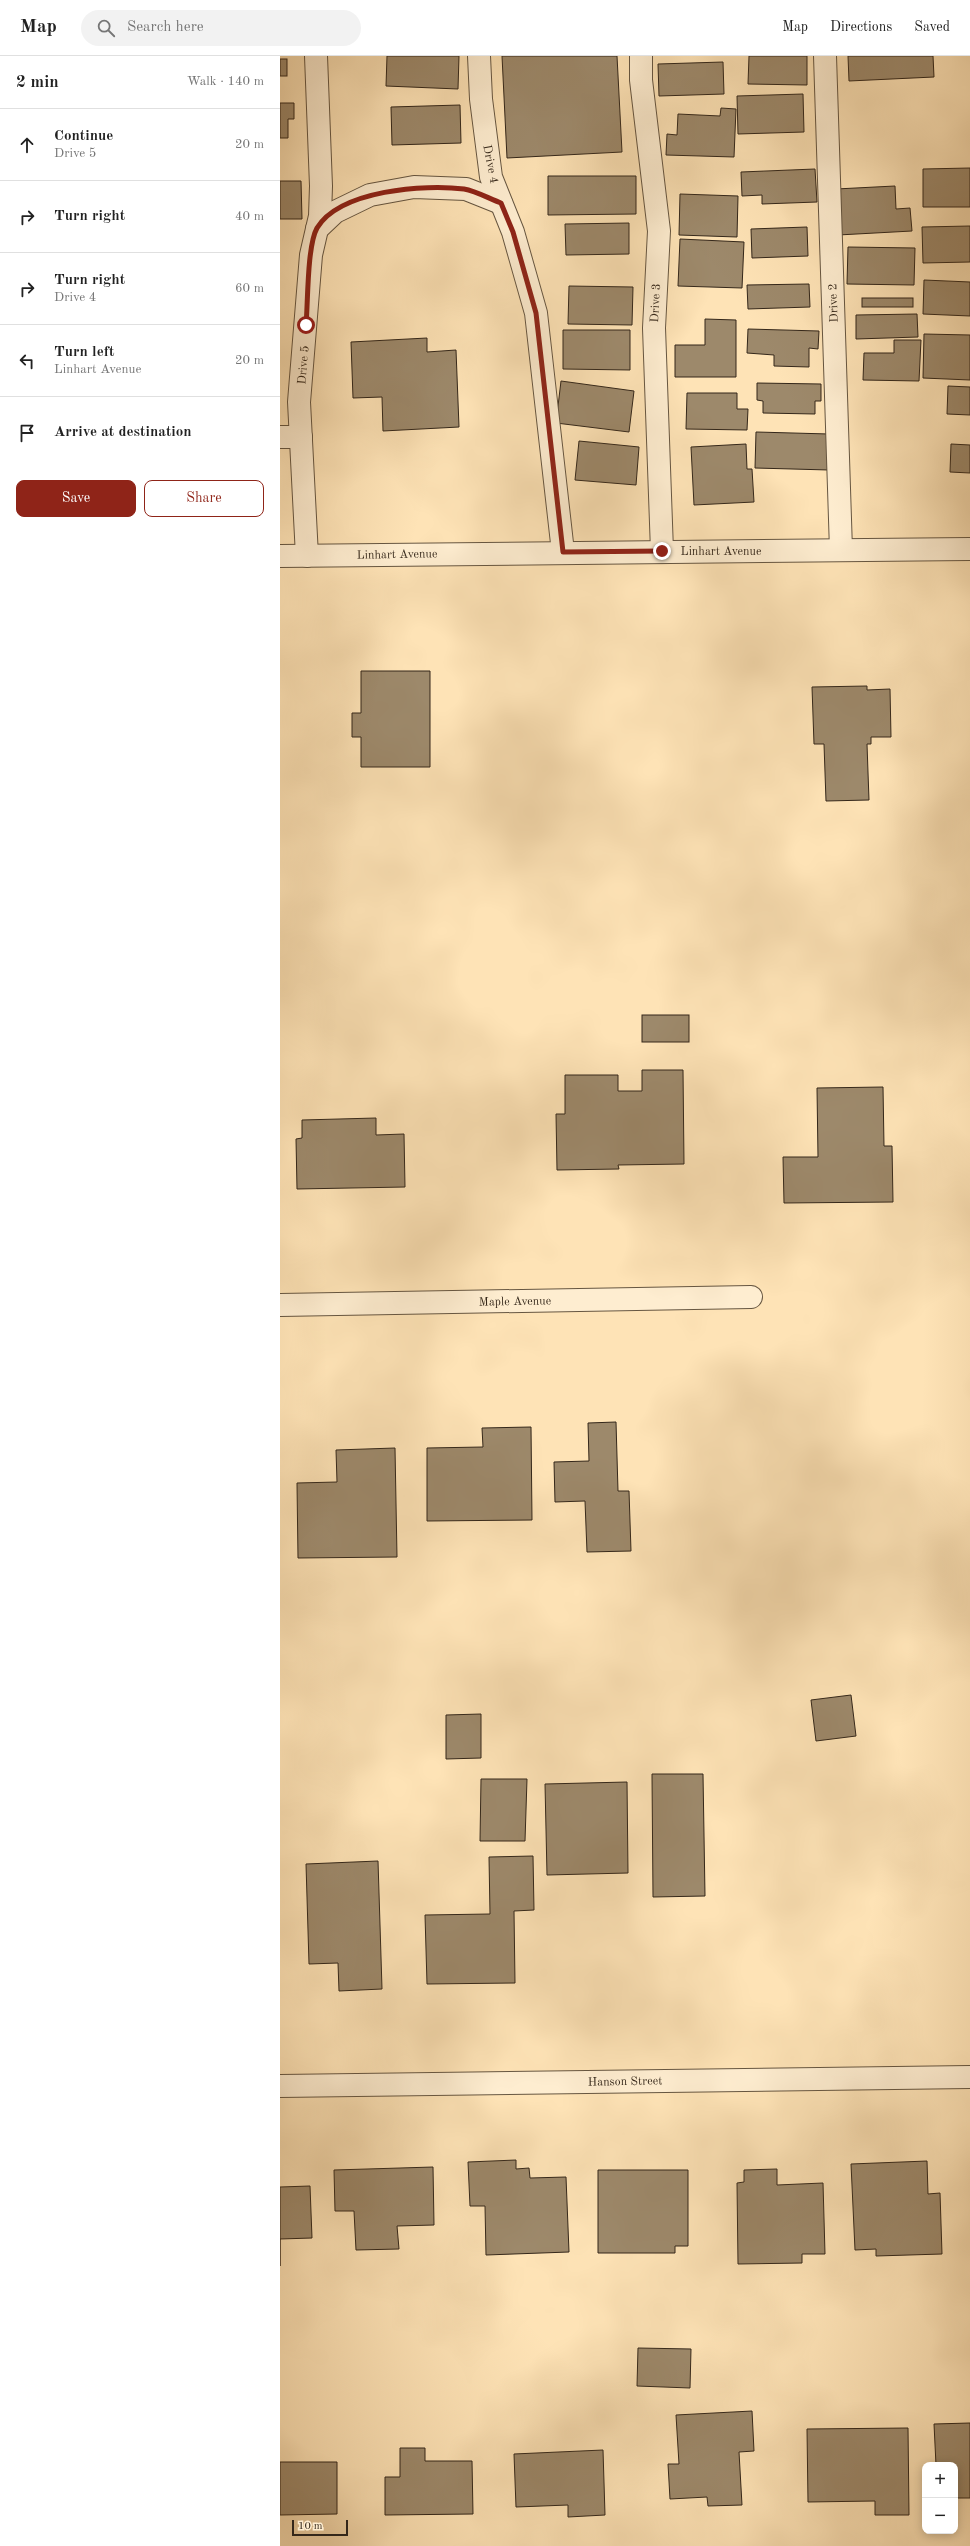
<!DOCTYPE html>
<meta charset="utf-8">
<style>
body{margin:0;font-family:"Old Standard TT",serif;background:#f2f2f2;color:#222}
.controls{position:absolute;right:12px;bottom:12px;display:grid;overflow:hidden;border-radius:8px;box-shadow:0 2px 10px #0003}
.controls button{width:36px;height:36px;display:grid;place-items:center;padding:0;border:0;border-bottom:1px solid #e0e0e0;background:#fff;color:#222;font:20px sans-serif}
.scale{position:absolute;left:12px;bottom:10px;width:56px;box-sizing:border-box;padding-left:4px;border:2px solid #34271a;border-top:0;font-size:11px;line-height:14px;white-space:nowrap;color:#34271a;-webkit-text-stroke:3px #feedd0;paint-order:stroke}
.stop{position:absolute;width:12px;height:12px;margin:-9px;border:3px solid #8f2418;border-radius:50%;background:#fff}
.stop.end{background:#8f2418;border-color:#fff;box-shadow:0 1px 4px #0008}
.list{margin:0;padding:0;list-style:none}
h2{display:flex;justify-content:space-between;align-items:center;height:52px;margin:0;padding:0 16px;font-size:17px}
h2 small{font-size:13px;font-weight:400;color:#767676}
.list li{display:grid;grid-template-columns:26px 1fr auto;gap:12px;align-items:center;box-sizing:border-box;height:72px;padding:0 16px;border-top:1px solid #e0e0e0}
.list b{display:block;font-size:15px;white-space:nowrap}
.list p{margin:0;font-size:13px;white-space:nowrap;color:#767676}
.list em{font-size:13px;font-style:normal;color:#767676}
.actions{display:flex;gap:8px;padding:12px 16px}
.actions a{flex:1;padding:9px 0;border:1px solid #8f2418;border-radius:8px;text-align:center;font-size:14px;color:#8f2418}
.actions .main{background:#8f2418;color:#fff}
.icon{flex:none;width:22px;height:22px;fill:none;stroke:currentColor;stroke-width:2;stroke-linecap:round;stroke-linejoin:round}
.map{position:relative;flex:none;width:690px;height:2490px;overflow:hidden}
header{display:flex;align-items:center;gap:24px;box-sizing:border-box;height:56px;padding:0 20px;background:#fff;border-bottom:1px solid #e0e0e0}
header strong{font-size:19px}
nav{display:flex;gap:22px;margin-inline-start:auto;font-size:14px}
.search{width:280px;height:36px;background:#f2f2f2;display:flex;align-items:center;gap:10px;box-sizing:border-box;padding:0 14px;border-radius:22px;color:#767676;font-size:15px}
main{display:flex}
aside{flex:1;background:#fff}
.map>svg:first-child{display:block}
.building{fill:#9d896b;stroke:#34271a}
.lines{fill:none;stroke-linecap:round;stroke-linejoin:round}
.minor-casing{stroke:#665641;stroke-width:24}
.minor{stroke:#feedd0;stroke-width:22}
.route{stroke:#8f2418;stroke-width:5}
.labels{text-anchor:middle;stroke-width:3;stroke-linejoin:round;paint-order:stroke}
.street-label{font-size:12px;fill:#34271a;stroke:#feedd0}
</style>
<header>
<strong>Map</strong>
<div class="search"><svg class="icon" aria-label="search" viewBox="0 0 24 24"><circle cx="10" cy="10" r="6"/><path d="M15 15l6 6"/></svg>Search here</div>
<nav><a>Map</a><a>Directions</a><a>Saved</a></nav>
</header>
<main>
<aside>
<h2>2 min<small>Walk · 140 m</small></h2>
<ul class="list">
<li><svg class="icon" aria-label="ahead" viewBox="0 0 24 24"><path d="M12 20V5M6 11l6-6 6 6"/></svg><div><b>Continue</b><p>Drive 5</p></div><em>20 m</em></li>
<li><svg class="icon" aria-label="right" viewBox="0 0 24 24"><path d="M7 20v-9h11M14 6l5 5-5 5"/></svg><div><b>Turn right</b></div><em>40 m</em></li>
<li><svg class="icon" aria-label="right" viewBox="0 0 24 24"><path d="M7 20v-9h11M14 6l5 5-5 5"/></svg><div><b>Turn right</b><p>Drive 4</p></div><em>60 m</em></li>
<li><svg class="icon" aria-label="left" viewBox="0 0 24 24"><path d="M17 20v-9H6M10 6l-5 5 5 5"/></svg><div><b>Turn left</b><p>Linhart Avenue</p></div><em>20 m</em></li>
<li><svg class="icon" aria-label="arrive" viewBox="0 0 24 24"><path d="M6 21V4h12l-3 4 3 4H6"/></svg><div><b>Arrive at destination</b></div></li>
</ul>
<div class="actions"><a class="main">Save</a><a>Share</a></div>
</aside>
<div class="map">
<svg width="690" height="2490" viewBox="0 0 690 2490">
<rect width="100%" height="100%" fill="#fee3b6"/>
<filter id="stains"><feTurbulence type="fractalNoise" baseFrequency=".005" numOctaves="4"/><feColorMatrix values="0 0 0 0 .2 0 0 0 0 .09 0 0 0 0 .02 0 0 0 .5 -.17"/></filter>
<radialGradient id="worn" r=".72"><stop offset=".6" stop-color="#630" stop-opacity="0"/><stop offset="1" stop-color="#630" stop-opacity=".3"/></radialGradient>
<g class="building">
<polygon points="107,0 179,0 178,33 106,30"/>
<polygon points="222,0 337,0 342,96 227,102"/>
<polygon points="469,0 527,0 527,29 468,28"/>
<polygon points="568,0 653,0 654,21 569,25"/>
<rect x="0" y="3" width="7" height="17"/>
<polygon points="443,6 444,38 379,40 378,8"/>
<polygon points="523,38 524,76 458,78 457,40"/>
<polygon points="0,47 14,47 14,63 8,63 8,82 0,82"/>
<polygon points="180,49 181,87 112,89 111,51"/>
<polygon points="441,52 456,53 454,101 386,99 387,78 397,79 398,58 440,60"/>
<polygon points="690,112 690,151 643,151 643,113"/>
<polygon points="535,113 537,146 482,148 482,139 462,140 461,116"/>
<polygon points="268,120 356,120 356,158 268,159"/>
<polygon points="0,125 21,125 22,163 0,163"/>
<polygon points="615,130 616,153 630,152 632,175 558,179 556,133"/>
<polygon points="400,138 458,140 457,181 399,179"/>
<polygon points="349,167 349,198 286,199 285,168"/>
<polygon points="690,170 690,206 643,207 642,171"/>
<polygon points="527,171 528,200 472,202 471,173"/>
<polygon points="400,183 464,186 462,232 398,230"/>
<polygon points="568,191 635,192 634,229 567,228"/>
<polygon points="644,224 690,226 690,260 643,258"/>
<polygon points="529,228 530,251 468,253 467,229"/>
<polygon points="289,230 353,231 352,269 288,268"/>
<rect x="582" y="242" width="51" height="9"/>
<polygon points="637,258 638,281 576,283 576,259"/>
<polygon points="425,263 456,264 456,321 395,321 395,289 425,289"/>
<polygon points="468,273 539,275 538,293 529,292 529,311 494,310 494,299 467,297"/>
<polygon points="283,274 350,274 350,314 283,313"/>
<polygon points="644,278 690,279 690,324 643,322"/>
<polygon points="147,282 147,296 176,294 179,371 103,375 102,341 73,342 71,286"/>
<polygon points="614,284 641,284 639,325 583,324 584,297 614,297"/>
<polygon points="281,325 354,335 349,376 276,367"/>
<polygon points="477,327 541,328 541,345 535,345 535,358 483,357 483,345 477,344"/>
<polygon points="668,330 690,331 690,359 667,358"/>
<polygon points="407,337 457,337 457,353 468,353 467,374 406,373"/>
<polygon points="476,376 549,378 549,414 475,412"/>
<polygon points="299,385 359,391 356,429 295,424"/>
<polygon points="466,388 467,413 472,413 474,446 414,449 411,391"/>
<polygon points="671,388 690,389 690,417 670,416"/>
<polygon points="81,615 150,615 150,711 81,711 81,681 72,681 72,657 81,657"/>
<polygon points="587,630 587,634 610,633 611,681 591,681 591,688 587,688 589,744 546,745 544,688 534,688 532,631"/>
<rect x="362" y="959" width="47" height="27"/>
<polygon points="362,1014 403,1014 404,1108 338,1109 339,1113 277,1114 276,1058 285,1058 285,1019 338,1019 338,1035 362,1035"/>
<polygon points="603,1031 604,1090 612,1090 613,1146 504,1147 503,1101 538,1101 537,1032"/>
<polygon points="96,1062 96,1079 124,1078 125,1131 17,1133 16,1083 22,1082 22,1064"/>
<polygon points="336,1366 338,1435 349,1435 351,1495 307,1496 305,1445 275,1446 274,1406 309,1405 308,1367"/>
<polygon points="251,1371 252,1464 147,1465 147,1392 203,1391 202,1372"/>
<polygon points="115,1392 117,1501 18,1502 17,1427 57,1426 56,1394"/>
<polygon points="571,1639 576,1680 536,1685 531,1644"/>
<polygon points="201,1658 201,1702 166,1703 166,1659"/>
<polygon points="372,1718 423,1718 425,1840 373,1841"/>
<polygon points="201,1723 247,1723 245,1785 200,1785"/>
<polygon points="347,1726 348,1817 267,1819 265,1728"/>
<polygon points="253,1800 254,1854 234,1855 235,1927 147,1928 145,1859 210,1858 209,1801"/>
<polygon points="98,1805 102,1933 59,1935 58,1907 29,1908 26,1808"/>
<polygon points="236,2104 236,2113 249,2112 250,2122 286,2121 289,2196 206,2199 205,2150 190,2150 188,2106"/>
<polygon points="647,2105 648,2138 660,2137 662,2198 596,2200 596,2193 575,2194 571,2108"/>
<polygon points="153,2111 154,2169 117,2170 119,2193 76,2194 74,2155 55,2155 54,2114"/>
<polygon points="497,2113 497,2129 543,2127 545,2198 522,2198 522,2207 458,2208 457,2127 464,2126 464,2114"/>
<polygon points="318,2114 408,2114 408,2190 395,2190 395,2197 318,2197"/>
<polygon points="30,2130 32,2182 0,2183 0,2210 0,2131"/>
<polygon points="358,2292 411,2293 410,2332 357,2330"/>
<polygon points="472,2355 474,2395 459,2396 462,2449 428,2450 427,2441 390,2443 388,2408 399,2408 396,2359"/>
<polygon points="690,2367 690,2442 675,2442 675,2409 656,2409 654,2368"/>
<polygon points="628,2372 629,2459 595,2459 595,2445 528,2446 527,2373"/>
<polygon points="120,2392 145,2392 145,2405 192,2405 193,2458 105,2459 105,2421 120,2421"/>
<polygon points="323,2394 325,2459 288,2461 288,2449 236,2451 234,2398"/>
<polygon points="0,2406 57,2406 57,2458 0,2459"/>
</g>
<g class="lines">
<g class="minor-casing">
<g id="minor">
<polyline points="199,0 201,43 211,121 233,176 256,257 283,496"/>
<polyline points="361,0 361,24 379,175 374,272 382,495"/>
<polyline points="545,0 561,494"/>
<polyline points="37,173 55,156 90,139 134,131 186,133 221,147"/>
<polyline points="0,381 21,381"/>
<polyline points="0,500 690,493"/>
<polyline points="27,500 19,346 31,199 40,160 41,130 36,0"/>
<polyline points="0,1249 471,1241"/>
<polyline points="0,2030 690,2021"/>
</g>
</g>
<use href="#minor" class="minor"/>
</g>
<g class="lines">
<path class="route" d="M 26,269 C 28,247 27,190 37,172 C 60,134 145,128 184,133 C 196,135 210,143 221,147 L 233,176 L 256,257 L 283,496 L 382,495"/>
</g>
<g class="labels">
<g class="street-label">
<text transform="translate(211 108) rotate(79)" y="4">Drive 4</text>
<text transform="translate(375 247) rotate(-87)" y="4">Drive 3</text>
<text transform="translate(553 247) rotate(-92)" y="4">Drive 2</text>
<text transform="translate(23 309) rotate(-85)" y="4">Drive 5</text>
<text x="441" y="499">Linhart Avenue</text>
<text transform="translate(117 498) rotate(-1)" y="4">Linhart Avenue</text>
<text transform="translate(235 1245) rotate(-1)" y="4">Maple Avenue</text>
<text transform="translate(345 2025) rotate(-1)" y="4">Hanson Street</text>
</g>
</g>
<rect width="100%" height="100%" filter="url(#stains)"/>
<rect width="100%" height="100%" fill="url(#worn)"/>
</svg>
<div class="controls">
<button>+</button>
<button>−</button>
</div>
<div class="scale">10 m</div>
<div class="stop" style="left:26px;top:269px"></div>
<div class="stop end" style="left:382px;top:495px"></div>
</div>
</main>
